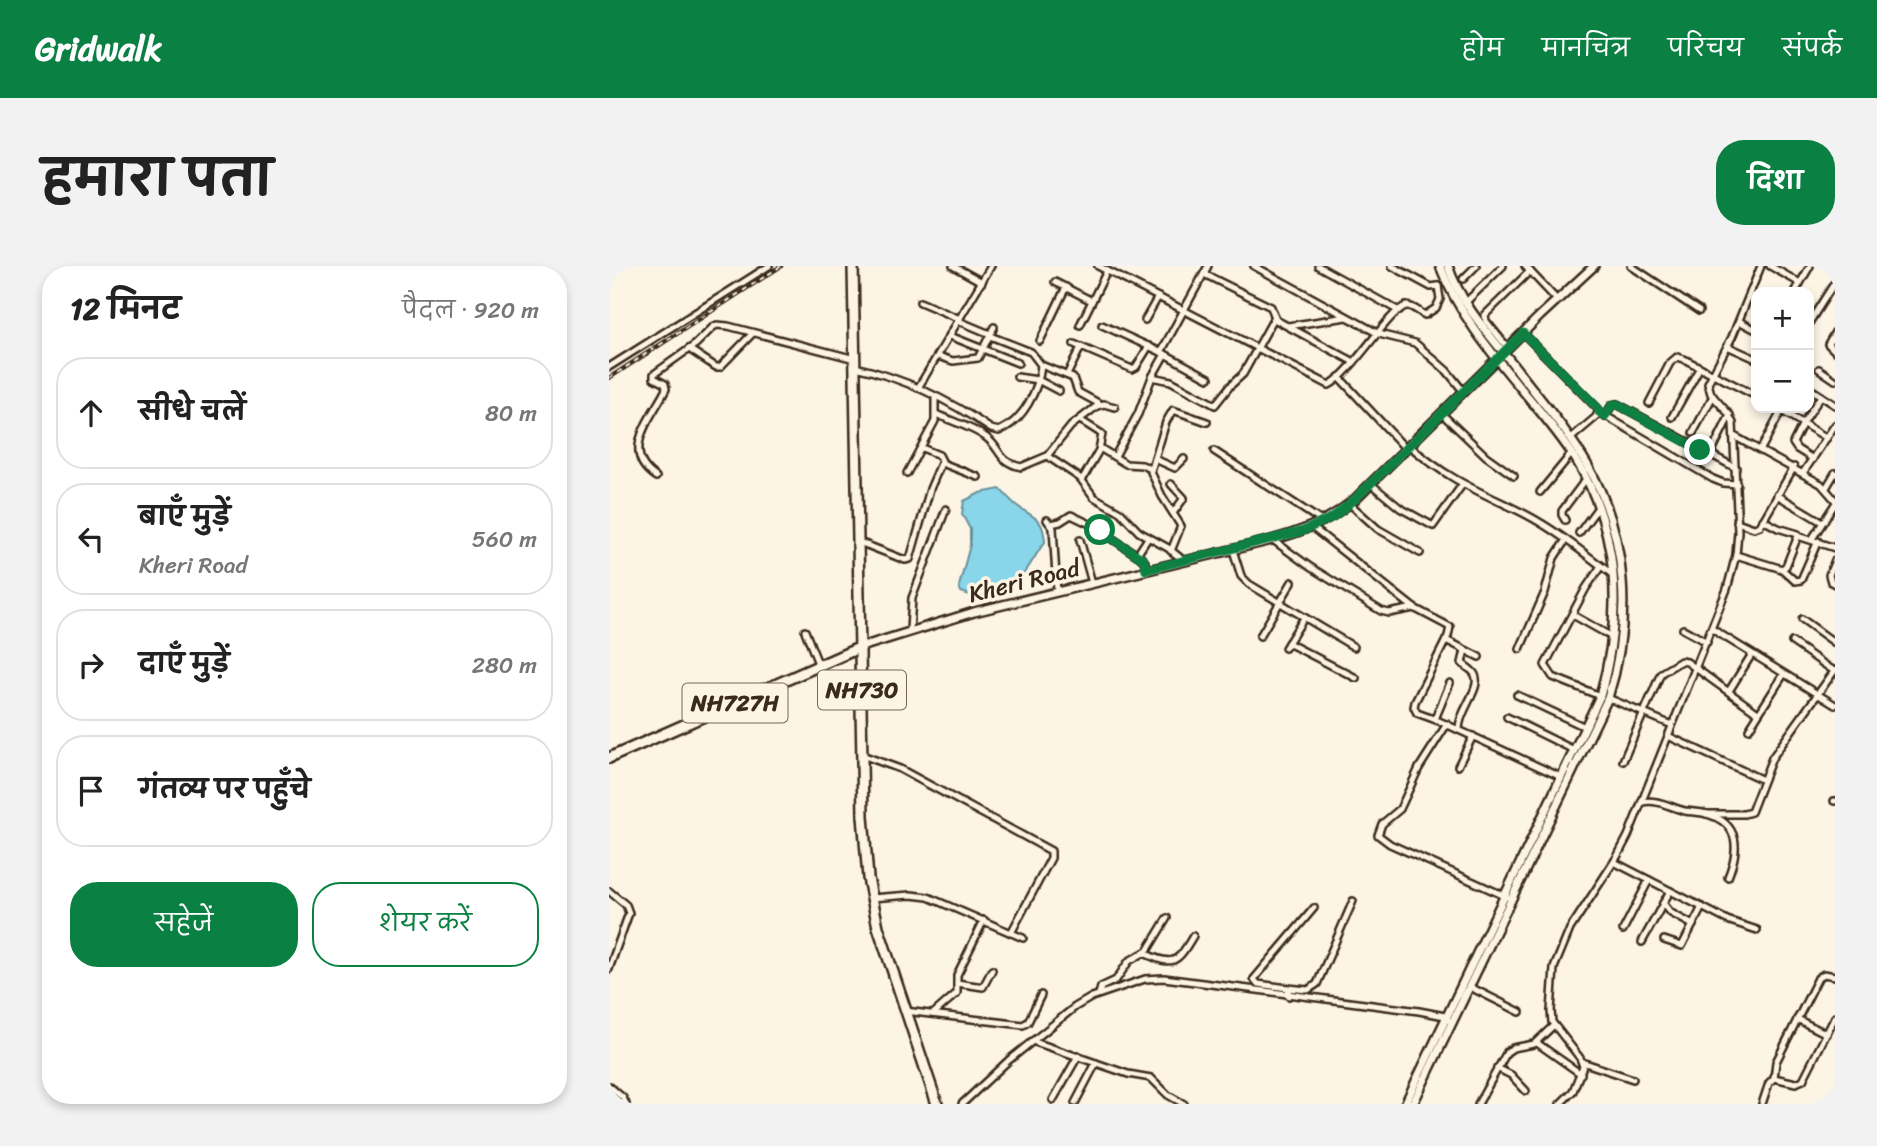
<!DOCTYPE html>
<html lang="hi">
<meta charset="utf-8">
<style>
body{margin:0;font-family:Sriracha,"Playpen Sans Deva",sans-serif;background:#f2f2f2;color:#222}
.controls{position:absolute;right:21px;top:21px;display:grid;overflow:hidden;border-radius:14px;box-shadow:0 4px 10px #0003}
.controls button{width:63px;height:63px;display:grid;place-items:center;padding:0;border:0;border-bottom:2px solid #e0e0e0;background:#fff;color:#222;font:35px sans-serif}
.stop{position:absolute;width:21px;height:21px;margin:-16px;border:5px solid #0b8043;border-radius:50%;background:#fff}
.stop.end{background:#0b8043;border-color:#fff;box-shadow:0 2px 7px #0008}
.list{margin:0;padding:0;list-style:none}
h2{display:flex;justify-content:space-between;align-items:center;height:91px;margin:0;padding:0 28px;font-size:30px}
h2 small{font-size:23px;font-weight:400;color:#767676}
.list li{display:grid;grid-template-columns:46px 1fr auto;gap:21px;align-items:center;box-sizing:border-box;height:112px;margin:0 14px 14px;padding:0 14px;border:2px solid #e0e0e0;border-radius:28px}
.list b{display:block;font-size:26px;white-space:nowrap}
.list p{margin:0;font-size:23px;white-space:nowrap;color:#767676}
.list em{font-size:23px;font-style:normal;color:#767676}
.actions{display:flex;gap:14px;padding:21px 28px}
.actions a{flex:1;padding:16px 0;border:2px solid #0b8043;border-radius:28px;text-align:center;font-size:24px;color:#0b8043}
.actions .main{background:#0b8043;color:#fff}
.icon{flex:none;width:38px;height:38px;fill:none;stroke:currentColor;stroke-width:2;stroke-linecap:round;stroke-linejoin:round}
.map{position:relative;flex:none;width:1226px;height:838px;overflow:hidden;border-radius:28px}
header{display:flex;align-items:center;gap:42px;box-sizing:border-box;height:98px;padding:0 35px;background:#0b8043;color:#fff}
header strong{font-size:33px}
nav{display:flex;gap:38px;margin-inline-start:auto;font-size:24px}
.intro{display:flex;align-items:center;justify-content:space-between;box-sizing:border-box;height:168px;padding:0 42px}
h1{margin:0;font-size:49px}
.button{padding:18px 32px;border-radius:28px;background:#0b8043;color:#fff;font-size:24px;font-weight:700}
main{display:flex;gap:42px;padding:0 42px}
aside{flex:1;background:#fff;border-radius:28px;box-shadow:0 4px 10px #0003}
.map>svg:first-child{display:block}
.water{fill:#89d5ea;stroke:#6a9198;stroke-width:2}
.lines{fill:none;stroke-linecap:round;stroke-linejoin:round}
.minor-casing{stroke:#3b2a1e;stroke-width:10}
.tertiary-casing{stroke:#3b2a1e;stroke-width:12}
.trunk-casing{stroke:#3b2a1e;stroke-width:14}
.minor{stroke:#fcf5e5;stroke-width:5}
.tertiary{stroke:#fcf5e5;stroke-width:7}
.trunk{stroke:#fcf5e5;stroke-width:9}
.rail-casing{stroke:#3b2a1e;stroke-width:4.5}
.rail{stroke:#fcf5e5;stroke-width:2;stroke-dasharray:5;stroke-linecap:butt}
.route{stroke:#0b8043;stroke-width:9}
.labels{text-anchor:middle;stroke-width:7;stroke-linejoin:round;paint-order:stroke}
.shield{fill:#fcf5e5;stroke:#75675a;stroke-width:2}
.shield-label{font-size:23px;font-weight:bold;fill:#3b2a1e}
.street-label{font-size:24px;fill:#3b2a1e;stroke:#fcf5e5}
</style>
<header>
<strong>Gridwalk</strong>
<nav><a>होम</a><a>मानचित्र</a><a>परिचय</a><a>संपर्क</a></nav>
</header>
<div class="intro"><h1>हमारा पता</h1><a class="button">दिशा</a></div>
<main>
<aside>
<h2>12 मिनट<small>पैदल · 920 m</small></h2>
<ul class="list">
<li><svg class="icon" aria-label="ahead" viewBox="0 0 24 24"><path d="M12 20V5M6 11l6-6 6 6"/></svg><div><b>सीधे चलें</b></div><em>80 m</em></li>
<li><svg class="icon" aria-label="left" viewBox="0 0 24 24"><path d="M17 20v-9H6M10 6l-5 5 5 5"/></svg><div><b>बाएँ मुड़ें</b><p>Kheri Road</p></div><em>560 m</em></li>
<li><svg class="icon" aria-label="right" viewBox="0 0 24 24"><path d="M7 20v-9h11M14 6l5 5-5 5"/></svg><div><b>दाएँ मुड़ें</b></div><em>280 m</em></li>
<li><svg class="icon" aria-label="arrive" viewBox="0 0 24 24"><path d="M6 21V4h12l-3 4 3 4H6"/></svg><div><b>गंतव्य पर पहुँचे</b></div></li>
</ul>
<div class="actions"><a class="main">सहेजें</a><a>शेयर करें</a></div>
</aside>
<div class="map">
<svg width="1226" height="838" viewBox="0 0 1226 838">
<rect width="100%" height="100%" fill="#fcf5e5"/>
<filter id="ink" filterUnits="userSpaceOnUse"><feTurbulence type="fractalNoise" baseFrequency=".0143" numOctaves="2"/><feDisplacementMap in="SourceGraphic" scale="14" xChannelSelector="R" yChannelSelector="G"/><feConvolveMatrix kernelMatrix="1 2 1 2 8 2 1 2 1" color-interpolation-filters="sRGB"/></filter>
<g filter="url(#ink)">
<path class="water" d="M 391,223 C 396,228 401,234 407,239 C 425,253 434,250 436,276 C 421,294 417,318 390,322 L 388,330 L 381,323 L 366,331 L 352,326 L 350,320 L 361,279 L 361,263 L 353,248 L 355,235 L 371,227 Z"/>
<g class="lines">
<g class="minor-casing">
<g id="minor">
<polyline points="344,0 373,16"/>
<path d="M 489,0 L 720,119 C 744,107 779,45 797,40 C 803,39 811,47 816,49 L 827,42 L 831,33 L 829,20"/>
<polyline points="645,0 770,68 806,77 838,105 855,126"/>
<polyline points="709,0 790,45"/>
<polyline points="783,0 822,21 829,20"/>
<polyline points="916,0 948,34"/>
<polyline points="1022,0 1090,45"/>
<polyline points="1161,0 1191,17"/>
<polyline points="595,8 662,41 667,54 745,96"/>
<polyline points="854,13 867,0"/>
<polyline points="446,16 483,35"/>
<polyline points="1186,26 1201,0"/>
<polyline points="311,36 351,53"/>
<polyline points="856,37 894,0"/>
<polyline points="536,54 549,31"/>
<polyline points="350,55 381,68"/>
<polyline points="1130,55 1147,64"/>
<polyline points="1200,57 1226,16"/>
<polyline points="471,59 498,5"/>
<polyline points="493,59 552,86 600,112"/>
<polyline points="679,60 738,51"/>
<polyline points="1226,66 1219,78 1226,85"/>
<polyline points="914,67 990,144 987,151 961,173"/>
<polyline points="341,70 409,97"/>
<polyline points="431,75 457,21"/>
<polyline points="465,78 523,103 527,101 540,80"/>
<polyline points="1118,80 1147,93"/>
<polyline points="899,82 877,55 876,49 921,5"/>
<polyline points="80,83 107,101 111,101 144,67"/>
<polyline points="552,86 599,0"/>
<polyline points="329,90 344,95 369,92 385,61"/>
<polyline points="432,99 464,112 469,126 491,138"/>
<polyline points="0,101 160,0"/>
<path d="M 246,101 C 294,112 342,135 382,163 L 390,165 C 414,155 430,124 432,99 L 422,86 L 381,70"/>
<polyline points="1210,103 1226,114"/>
<polyline points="458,109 472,81"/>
<polyline points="408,111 429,114 450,125"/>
<polyline points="543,111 562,115 606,139 621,120 634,108 665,52"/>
<polyline points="730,111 797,183"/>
<polyline points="309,122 382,0"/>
<polyline points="1200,122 1226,139"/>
<polyline points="1040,137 1061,97 1068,91 1075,93 1147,130"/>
<polyline points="1168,142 1218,172"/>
<polyline points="990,146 1104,213 1114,217 1128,218"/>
<path d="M 327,148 C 344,156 364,161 378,172 C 393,184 388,195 412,201 L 438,190 L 462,160 L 488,140 L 495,138 L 506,141"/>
<polyline points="833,148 877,190 905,210"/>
<polyline points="996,150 1003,139 1008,138 1127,202"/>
<polyline points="1063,151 1091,101"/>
<polyline points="471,154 493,168 490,184 473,214"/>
<polyline points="1084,167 1104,130"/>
<polyline points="1125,170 1212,218 1226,234"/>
<path d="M 801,180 C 839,214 872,226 916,248 C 947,264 976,288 1004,309"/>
<polyline points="491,182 517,198 533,199 542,203"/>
<polyline points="1152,183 1174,142"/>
<polyline points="605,185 714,256"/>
<polyline points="1101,189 1121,149"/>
<polyline points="438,190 471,212 485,231 511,246 530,266 559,282 575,295"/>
<polyline points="506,190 529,148 543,111 556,88"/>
<polyline points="546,193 566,202 575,193"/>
<polyline points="1204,193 1188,183 1184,177 1194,157 1212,130"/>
<polyline points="333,197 369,211"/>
<polyline points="298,207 326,155 326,131"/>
<polyline points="1194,207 1226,159"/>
<path d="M 47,211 C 9,186 44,150 57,123 L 56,118 L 45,112 L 45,108 L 87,78 L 104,61 L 108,59 L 119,60 L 246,93"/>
<polyline points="562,218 575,232 564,247"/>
<polyline points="762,218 791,242 824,260 853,219"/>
<polyline points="1217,222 1226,207"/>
<polyline points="931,226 963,187"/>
<polyline points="1168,229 1213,256"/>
<polyline points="741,238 769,263 811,287"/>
<polyline points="438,254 444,262 448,326"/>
<polyline points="956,254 953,249 953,245 977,213"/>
<polyline points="1154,254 1169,262 1189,268"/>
<polyline points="1128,256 1145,262 1151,260 1185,201"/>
<polyline points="442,258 451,256 462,249 483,259 528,289 539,272"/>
<polyline points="704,262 805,342 841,361 839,370 806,436 805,441 808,447 830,455 952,511"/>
<polyline points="970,267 990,240"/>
<polyline points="1203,273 1226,238"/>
<polyline points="471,274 483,317"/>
<polyline points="664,274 701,301 772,345 780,347 805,342"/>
<polyline points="250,276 296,294 301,293 321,223 333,195 330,189 313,182"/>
<polyline points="624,284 632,310 640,318 745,381"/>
<polyline points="562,285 572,260 553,230 542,206 557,156 564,144 598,156"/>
<polyline points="529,289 536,296 537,304"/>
<polyline points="1127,289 1173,303 1177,300 1189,270 1226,282"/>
<polyline points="1226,294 1220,309 1222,316 1226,318"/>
<polyline points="1173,303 1186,315 1192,314 1209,275"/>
<polyline points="964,349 1003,371"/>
<polyline points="1193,353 1226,377"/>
<polyline points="1074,363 1098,376"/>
<polyline points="1103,363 1226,439"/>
<polyline points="301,364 303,332 337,243"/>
<polyline points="196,365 210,400"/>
<polyline points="651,370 683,316"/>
<polyline points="837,374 870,391"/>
<polyline points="1183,376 1225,405"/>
<polyline points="679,377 747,412"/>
<polyline points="676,382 695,352"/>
<polyline points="911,383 936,326 945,292 956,275"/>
<polyline points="1120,425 1143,388"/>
<polyline points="908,429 976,461"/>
<polyline points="991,430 944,411 936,399 977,322 992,300"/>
<polyline points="999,432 1063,459"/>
<polyline points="898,451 965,484"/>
<polyline points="826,453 841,417"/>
<polyline points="838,458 810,502 791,543 773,558 769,569 781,578 898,631"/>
<polyline points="1140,463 1175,408"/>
<path d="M 850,464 C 849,446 873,422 866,409 C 864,404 857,401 853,397 L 856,384"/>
<polyline points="1059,470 1154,514"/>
<polyline points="253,489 291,503 442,585 442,592 402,667"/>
<polyline points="1014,495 1052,407 1072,395 1078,396 1149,447"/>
<polyline points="849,500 864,470"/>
<polyline points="1225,535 1226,535"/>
<path d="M 1033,536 C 1050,533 1060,541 1076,545 C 1083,546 1091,546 1098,548 C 1132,558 1130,584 1119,611"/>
<polyline points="1097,548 1135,548 1142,546 1163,492 1226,404"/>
<polyline points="1005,596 1118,654 1148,664"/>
<polyline points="0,625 17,639 20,647 0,703"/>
<polyline points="262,632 302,629 319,631 414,672"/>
<polyline points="1054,637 1062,647 1084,659"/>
<polyline points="1014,664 1040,614"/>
<polyline points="1055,674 1073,680 1093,641"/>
<polyline points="1033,676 1061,625"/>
<path d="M 535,687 C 565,701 568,697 584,670"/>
<polyline points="348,717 374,721 383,704"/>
<polyline points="861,721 911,746"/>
<polyline points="679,722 699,724 708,718 744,635"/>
<polyline points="490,728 492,721 507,714 520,695 538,685 558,652"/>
<polyline points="680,730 679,722 649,718 645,713 705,642"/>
<polyline points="296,745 414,759 419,756 432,729"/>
<polyline points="324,748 348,727 348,709 375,654"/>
<polyline points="1188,753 1218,768"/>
<polyline points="423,775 519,808 542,812 559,829 575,838"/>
<polyline points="928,777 972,808"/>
<polyline points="973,796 1024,813"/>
<polyline points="888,802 902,809 917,825"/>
<polyline points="1165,812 1167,796 1209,712 1215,708 1226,710"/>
<polyline points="0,820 14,832 17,838"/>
<polyline points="444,834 469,790"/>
<polyline points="466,837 487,797"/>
<polyline points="353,838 400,794 466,741 483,731 536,713 555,712 810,745 836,750 839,754"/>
<polyline points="869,838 898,786 904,782 925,778 945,759"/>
<polyline points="951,838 964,825 974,800 971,792 943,756 942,745 945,702 961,663 1008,591 1019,570 1118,323 1127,289 1129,266 1124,157 1119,147 1102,128 1099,117 1123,71 1152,0"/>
<polyline points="1153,838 1160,817 1165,812 1187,817 1194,814 1226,751"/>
</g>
</g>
<g class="tertiary-casing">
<g id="tertiary">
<path d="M 252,381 L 365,346 L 659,275 C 692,266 719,256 746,233 L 932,49 L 985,0"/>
<path d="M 796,838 L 991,430 C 1014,349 1011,265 966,192 C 950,167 929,143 910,120 C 880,84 848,45 831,0"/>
<path d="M 804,838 L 999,432 C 1023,356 1019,270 979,200 C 958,163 929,131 903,97 C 878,66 852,38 839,0"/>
</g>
</g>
<g class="trunk-casing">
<g id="trunk">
<polyline points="244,0 254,550 259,612 269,661 328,838"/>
<polyline points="0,492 252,381"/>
</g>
</g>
<use href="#minor" class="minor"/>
<use href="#tertiary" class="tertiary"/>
<use href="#trunk" class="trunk"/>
<g class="rail-casing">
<polyline id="rail" points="0,112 172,0"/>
</g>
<use href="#rail" class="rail"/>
</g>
</g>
<g class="lines" filter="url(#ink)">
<polyline class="route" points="491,264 535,294 537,304 694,265 724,251 746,233 914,67 989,142 990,146 996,150 1003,139 1008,138 1091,184"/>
</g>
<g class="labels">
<g class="shield">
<rect x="209" y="404.5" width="88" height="39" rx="5"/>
<rect x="73.5" y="417.5" width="105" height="39" rx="5"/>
</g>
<g class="shield-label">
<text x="253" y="432">NH730</text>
<text x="126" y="445">NH727H</text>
</g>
<g class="street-label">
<text transform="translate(415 315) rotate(-14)" y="8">Kheri Road</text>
</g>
</g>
</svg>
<div class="controls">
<button>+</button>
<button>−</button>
</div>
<div class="stop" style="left:491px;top:264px"></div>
<div class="stop end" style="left:1091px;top:184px"></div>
</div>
</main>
